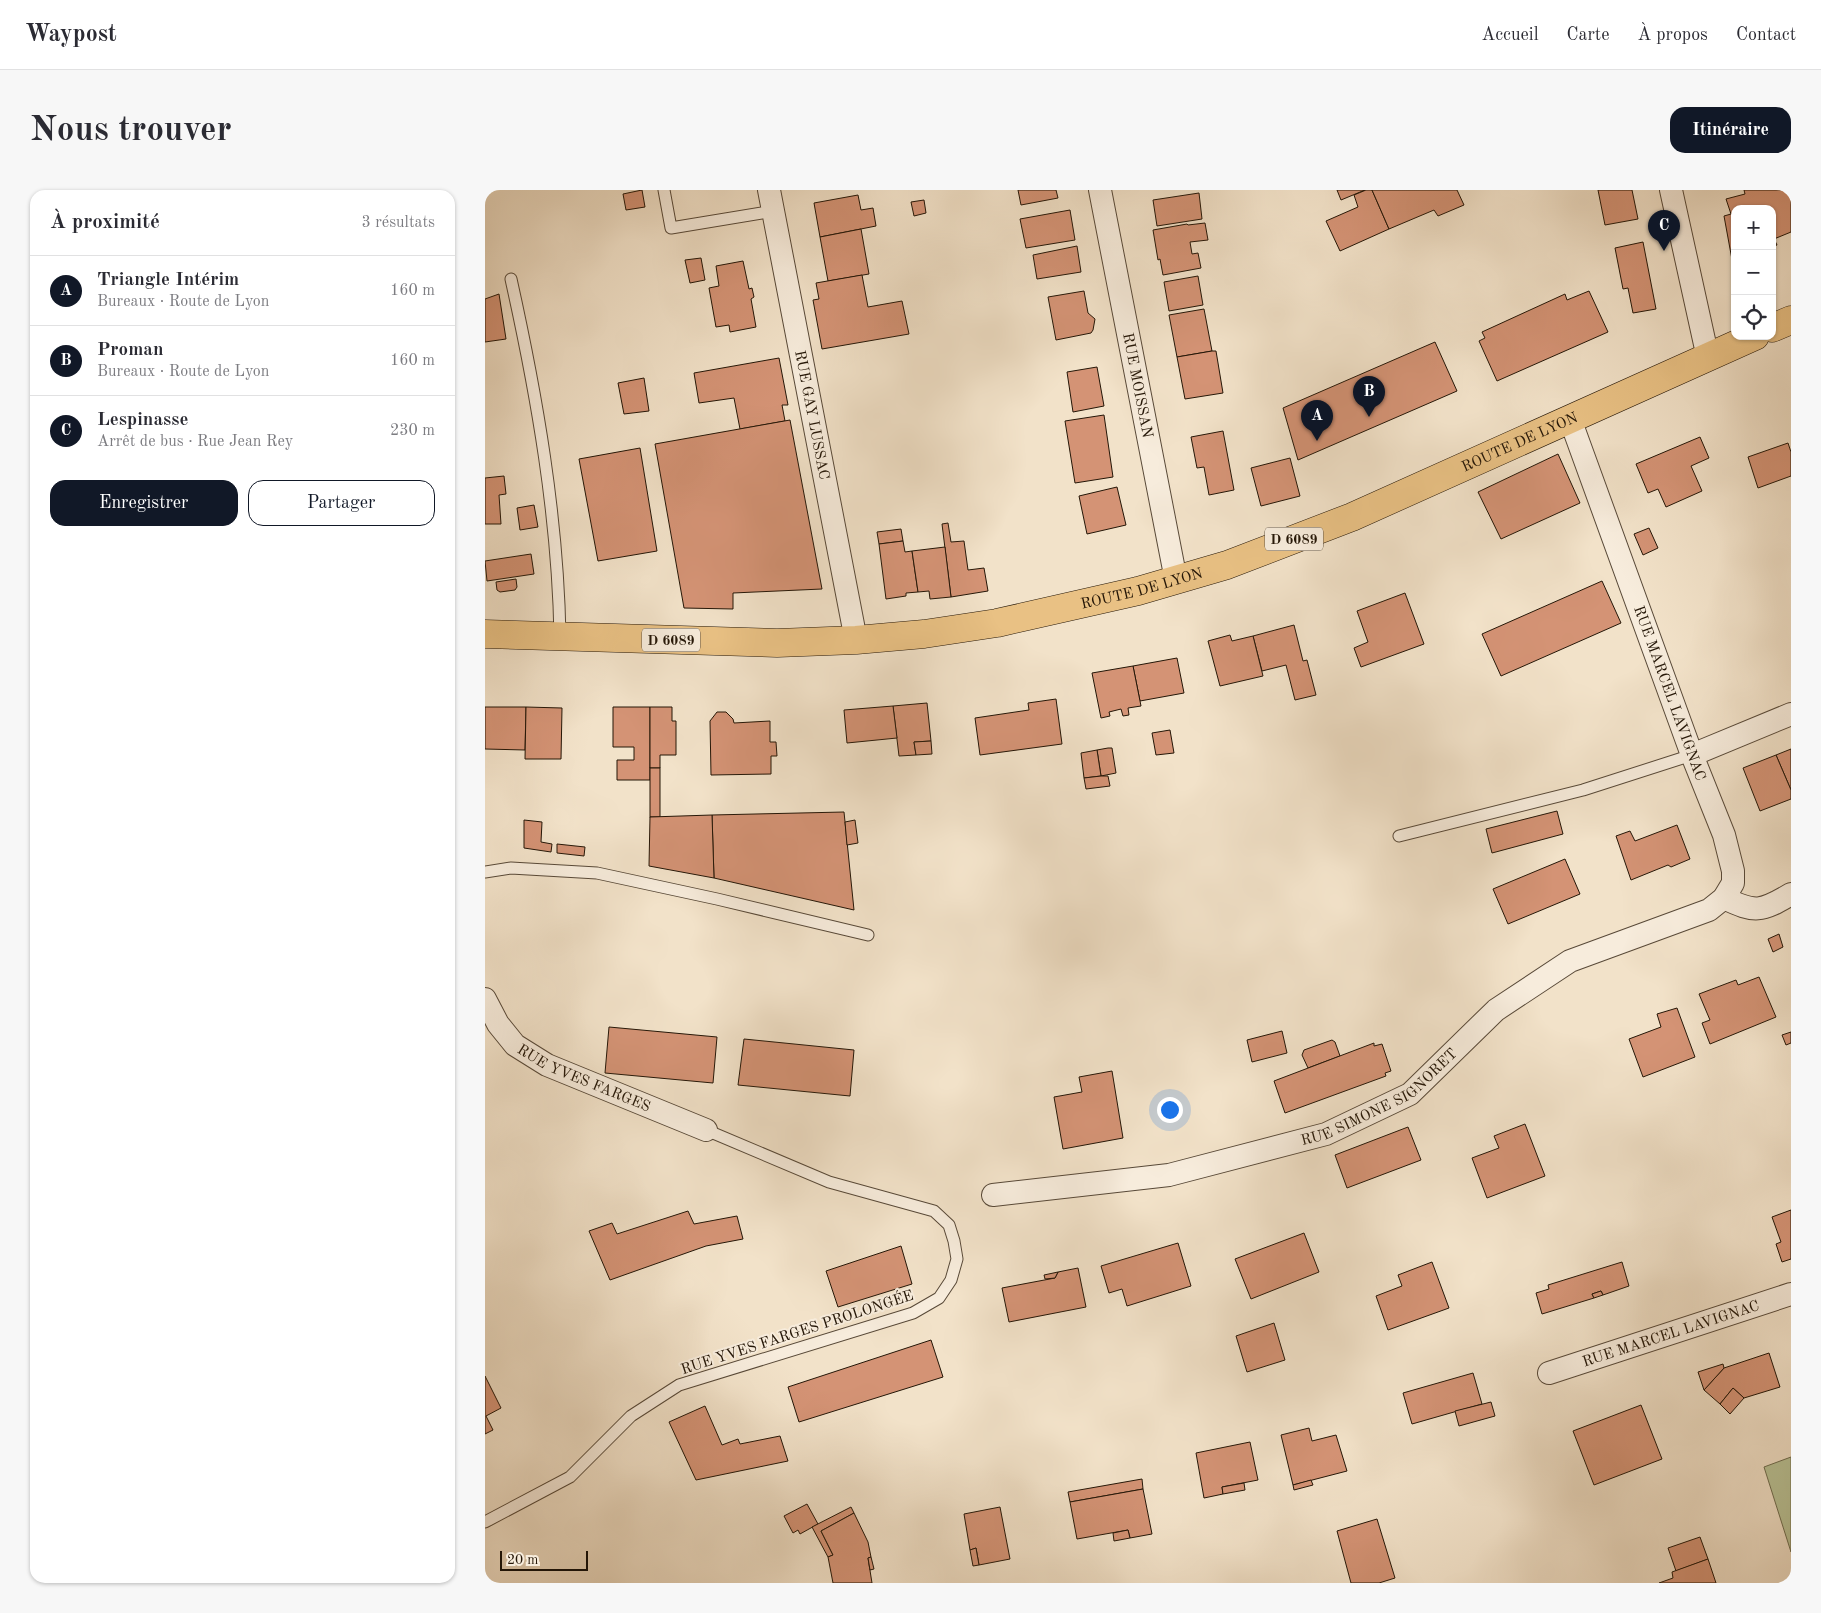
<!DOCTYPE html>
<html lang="fr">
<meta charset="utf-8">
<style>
body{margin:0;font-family:"Old Standard TT",serif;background:#f7f7f7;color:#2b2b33}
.controls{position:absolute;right:15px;top:15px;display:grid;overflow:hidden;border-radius:10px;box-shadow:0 1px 4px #0004}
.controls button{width:45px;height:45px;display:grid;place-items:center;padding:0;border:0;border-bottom:1px solid #e1e1e2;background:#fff;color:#2b2b33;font:25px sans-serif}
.scale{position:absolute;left:15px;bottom:12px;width:88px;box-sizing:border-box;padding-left:5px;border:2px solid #241607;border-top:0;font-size:14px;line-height:18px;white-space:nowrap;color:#241607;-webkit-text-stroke:4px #f7ecdc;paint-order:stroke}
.you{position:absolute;left:684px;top:919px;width:18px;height:18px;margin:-12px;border:4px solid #fff;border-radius:50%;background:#1a73e8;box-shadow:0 0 0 8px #1a73e833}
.badge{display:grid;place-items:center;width:32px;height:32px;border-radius:50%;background:#111827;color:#fff;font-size:16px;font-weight:700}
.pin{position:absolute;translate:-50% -41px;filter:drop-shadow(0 1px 2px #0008)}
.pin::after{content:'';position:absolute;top:26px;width:18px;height:15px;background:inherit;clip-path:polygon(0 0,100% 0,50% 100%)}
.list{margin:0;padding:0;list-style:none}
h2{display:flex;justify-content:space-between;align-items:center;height:65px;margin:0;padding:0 20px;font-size:21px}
h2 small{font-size:16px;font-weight:400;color:#7c7c81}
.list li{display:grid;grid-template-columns:32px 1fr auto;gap:15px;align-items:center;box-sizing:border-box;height:70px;padding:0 20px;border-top:1px solid #e1e1e2}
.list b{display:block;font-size:19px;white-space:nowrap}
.list p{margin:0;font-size:16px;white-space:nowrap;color:#7c7c81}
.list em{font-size:16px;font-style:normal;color:#7c7c81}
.actions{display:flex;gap:10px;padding:15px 20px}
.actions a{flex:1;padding:11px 0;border:1px solid #111827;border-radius:15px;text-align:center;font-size:18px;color:#111827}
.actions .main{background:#111827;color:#fff}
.icon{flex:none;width:28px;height:28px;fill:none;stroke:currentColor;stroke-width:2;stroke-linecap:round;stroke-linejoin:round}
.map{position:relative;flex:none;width:1306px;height:1393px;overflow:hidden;border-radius:15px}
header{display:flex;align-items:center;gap:30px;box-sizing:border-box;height:70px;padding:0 25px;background:#fff;border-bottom:1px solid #e1e1e2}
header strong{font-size:24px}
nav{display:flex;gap:28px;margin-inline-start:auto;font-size:18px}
.intro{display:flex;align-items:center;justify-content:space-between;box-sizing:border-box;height:120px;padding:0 30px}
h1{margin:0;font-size:35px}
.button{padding:12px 22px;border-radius:15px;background:#111827;color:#fff;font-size:18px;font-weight:700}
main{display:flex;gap:30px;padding:0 30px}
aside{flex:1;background:#fff;border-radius:15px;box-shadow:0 1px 4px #0004}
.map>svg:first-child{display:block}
.green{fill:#b9c397;stroke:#6e6c4f}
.building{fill:#d49375;stroke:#241607}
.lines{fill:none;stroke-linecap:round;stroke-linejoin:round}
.lane-casing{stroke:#584938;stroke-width:13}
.street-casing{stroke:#584938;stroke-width:24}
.primary-casing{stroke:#241607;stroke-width:29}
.lane{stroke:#f7ecdc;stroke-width:11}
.street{stroke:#f7ecdc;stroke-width:22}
.primary{stroke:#e9c184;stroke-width:28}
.labels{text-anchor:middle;stroke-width:4;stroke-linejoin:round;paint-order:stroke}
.shield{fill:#f7ecdc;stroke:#635647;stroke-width:1}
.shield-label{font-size:14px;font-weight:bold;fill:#241607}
.street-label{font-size:15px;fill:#241607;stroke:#f7ecdc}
</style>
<header>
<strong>Waypost</strong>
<nav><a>Accueil</a><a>Carte</a><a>À propos</a><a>Contact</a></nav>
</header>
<div class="intro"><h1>Nous trouver</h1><a class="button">Itinéraire</a></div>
<main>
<aside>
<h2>À proximité<small>3 résultats</small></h2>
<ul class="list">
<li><span class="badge">A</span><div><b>Triangle Intérim</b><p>Bureaux · Route de Lyon</p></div><em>160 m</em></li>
<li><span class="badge">B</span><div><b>Proman</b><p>Bureaux · Route de Lyon</p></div><em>160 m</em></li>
<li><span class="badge">C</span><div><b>Lespinasse</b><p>Arrêt de bus · Rue Jean Rey</p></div><em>230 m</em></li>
</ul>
<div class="actions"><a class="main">Enregistrer</a><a>Partager</a></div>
</aside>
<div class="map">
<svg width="1306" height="1393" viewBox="0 0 1306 1393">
<rect width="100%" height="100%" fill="#f2e2c9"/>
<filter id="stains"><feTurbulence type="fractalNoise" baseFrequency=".004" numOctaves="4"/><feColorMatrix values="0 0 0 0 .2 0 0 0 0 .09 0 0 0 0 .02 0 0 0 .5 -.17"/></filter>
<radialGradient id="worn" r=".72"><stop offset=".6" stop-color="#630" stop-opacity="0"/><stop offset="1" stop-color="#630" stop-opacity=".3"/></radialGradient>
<polygon class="green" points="1306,1267 1306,1362 1279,1277"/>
<g class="building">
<polygon points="157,0 160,17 141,20 138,4"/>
<polygon points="533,0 571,0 573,8 536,15"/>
<polygon points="852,0 880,0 856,10"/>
<polygon points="881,0 887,0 904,39 855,61 841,31 873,17 869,5"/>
<polygon points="887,0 972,0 979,15 953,26 949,20 904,39"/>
<polygon points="1113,0 1147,0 1153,29 1120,35"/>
<polygon points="1259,0 1306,0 1306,42 1289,49 1292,55 1287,57 1287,19 1250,19 1250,74 1248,75 1239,26 1246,24 1241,9 1260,4"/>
<polygon points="714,3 717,29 672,36 668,10"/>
<polygon points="373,5 376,20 388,18 391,36 335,47 329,13"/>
<polygon points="439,10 441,23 429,26 426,12"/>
<polygon points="585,20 590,50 541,58 535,29"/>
<polygon points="720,33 723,50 705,52 707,64 713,63 716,78 678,85 675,69 673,70 668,40 702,34 703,35"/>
<polygon points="376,39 384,84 343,91 335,47"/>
<polygon points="1158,52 1171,119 1148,123 1143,98 1138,99 1130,58"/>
<polygon points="592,56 596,82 552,89 548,65"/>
<polygon points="216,68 220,90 205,93 200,70"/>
<polygon points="258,71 264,99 267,98 269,107 266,109 271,137 245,142 244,135 231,137 224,98 234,96 231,76"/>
<polygon points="377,85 383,117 417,111 424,144 337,159 328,110 334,109 331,93"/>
<polygon points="713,86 718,115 684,121 679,92"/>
<polygon points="599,101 603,123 610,129 608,140 606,143 571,150 563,107"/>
<polygon points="1104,101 1123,142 1012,191 994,151 1000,148 997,142 1080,104 1082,110"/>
<polygon points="14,104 21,149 0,152 0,109"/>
<polygon points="719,119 727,161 692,167 684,125"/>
<polygon points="950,152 972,201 813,270 798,218"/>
<polygon points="727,161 731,161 738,203 700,209 692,167"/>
<polygon points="294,168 303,215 297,215 300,231 255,239 249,208 214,213 209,183"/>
<polygon points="612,177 619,216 588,222 582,182"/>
<polygon points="159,188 164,221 139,224 133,193"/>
<polygon points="619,225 628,287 590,293 580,231"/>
<polygon points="305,230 337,399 248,403 248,419 199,418 170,254"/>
<polygon points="738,241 749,300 724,305 719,277 712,278 706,247"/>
<polygon points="1215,247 1224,268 1206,276 1217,301 1181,317 1173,299 1163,303 1151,274"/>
<polygon points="1303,253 1306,262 1306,286 1273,298 1263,267"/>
<polygon points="155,258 172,361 113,371 94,269"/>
<polygon points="1073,264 1095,313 1016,349 993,302"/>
<polygon points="805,268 815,306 776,316 766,278"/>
<polygon points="19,286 21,304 14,305 16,334 0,334 0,288"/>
<polygon points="632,297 641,335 602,344 594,306"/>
<polygon points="49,315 53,337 35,340 32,318"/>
<polygon points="463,333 466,352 479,351 483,380 499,378 503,401 466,407 457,334"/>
<polygon points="1164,338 1173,358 1158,365 1149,344"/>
<polygon points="416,339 418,351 394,354 392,342"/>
<polygon points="418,351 420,362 427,361 433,402 421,403 421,406 401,409 394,354"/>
<polygon points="460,357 466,407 445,409 444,401 433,402 427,361"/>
<polygon points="46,364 49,384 2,391 0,371"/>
<polygon points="31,389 32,397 30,400 15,402 12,400 11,392"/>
<polygon points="1117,391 1136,433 1016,486 997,444"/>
<polygon points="920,403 939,454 876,477 869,458 883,452 872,421"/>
<polygon points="809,435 818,471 822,470 831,505 810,510 801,475 777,481 768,446"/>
<polygon points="745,445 747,451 768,446 778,486 735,496 723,451"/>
<polygon points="692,468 699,503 655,511 648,476"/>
<polygon points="648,476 656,516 643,518 644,525 638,526 636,519 624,522 625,526 616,528 607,483"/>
<polygon points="571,509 577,554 495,565 490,528 544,520 543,513"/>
<polygon points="442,513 446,551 429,552 431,565 414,566 408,516"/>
<polygon points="408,516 412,548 362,553 359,520"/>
<polygon points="0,517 41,517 40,560 0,559"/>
<polygon points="41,517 77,518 76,569 40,569"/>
<polygon points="128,517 165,517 165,590 132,590 132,570 149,570 149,557 128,557"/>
<polygon points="165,517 187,517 187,531 191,531 191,565 175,565 175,578 165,578"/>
<polygon points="232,522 241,522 248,529 249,533 285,531 285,552 291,552 292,566 286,566 286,584 226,585 225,531"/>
<polygon points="685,540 689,563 671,565 667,543"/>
<polygon points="446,551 447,564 431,565 429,552"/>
<polygon points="623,558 627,558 631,583 616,586 612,560"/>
<polygon points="1306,559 1306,600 1291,565"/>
<polygon points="612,560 616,586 599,588 596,563"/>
<polygon points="1291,565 1306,600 1306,609 1275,621 1258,578"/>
<rect x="165" y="578" width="10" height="49"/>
<polygon points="616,586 623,586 625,596 601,599 599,588"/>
<polygon points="1072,621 1078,644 1007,663 1001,639"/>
<polygon points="359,622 369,720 229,688 227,625"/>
<polygon points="227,625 229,688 164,676 165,627"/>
<polygon points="39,630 57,632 56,652 67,654 66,662 39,658"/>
<polygon points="370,630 373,653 362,655 360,632"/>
<polygon points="1192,635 1205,669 1186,677 1183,675 1146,690 1131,646 1145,641 1150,651"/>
<polygon points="72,654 100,657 99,666 72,663"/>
<polygon points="1080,669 1095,704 1023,734 1008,699"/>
<polygon points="1294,744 1298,757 1288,762 1283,749"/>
<polygon points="1274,787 1291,827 1225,854 1217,833 1225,830 1214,804 1251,790 1253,795"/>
<polygon points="1192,818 1210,867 1158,887 1144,849 1176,837 1172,824"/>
<polygon points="124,837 232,847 228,893 120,883"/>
<polygon points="797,841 802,863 767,872 762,850"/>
<polygon points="1306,842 1306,853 1301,855 1297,845"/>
<polygon points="259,849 369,860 365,906 253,895"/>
<polygon points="847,850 850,852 855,866 823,878 817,865 819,860"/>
<polygon points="889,853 889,856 897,854 906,881 900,883 901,886 800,923 789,891"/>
<polygon points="627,881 638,948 578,959 569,907 597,902 594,887"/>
<polygon points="1040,934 1060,986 1002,1008 987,968 1014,958 1009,946"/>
<polygon points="923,937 936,970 862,998 850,965"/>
<polygon points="1306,1020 1306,1069 1297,1072 1291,1054 1296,1052 1287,1027"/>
<polygon points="203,1021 209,1034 252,1026 258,1049 221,1056 125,1090 104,1041 127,1033 132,1044"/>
<polygon points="819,1043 834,1082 766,1109 750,1069"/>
<polygon points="693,1053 706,1096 642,1116 637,1099 624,1103 616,1076"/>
<polygon points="416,1056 427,1094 353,1117 341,1081"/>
<polygon points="947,1072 964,1118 903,1140 891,1106 917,1096 913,1085"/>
<polygon points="1137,1072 1144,1096 1118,1105 1116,1101 1107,1104 1109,1108 1057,1124 1051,1103 1064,1099 1063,1095"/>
<polygon points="593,1078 601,1117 524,1132 517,1098 570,1088 573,1082"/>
<polygon points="573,1082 570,1088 560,1089 559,1085"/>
<polygon points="1116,1101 1118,1105 1109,1108 1107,1104"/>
<polygon points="789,1133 800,1170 762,1182 751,1146"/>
<polygon points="446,1150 458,1187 314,1232 303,1197"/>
<polygon points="1284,1163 1295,1197 1259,1208 1248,1198 1235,1214 1219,1200 1239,1178"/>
<polygon points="1238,1174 1239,1178 1219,1200 1213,1182"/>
<polygon points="988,1183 997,1214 927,1234 918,1203"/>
<polygon points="0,1186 16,1218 1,1226 8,1240 0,1244"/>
<polygon points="1248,1198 1259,1208 1245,1224 1235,1214"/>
<polygon points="1006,1212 1010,1226 974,1236 970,1221"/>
<polygon points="1156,1215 1177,1269 1109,1295 1088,1241"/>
<polygon points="220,1216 237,1255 253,1249 255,1254 295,1246 303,1271 211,1290 184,1232"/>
<polygon points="824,1238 827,1251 851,1245 862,1281 808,1295 796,1245"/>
<polygon points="765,1252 773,1290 737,1297 738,1304 719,1308 711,1263"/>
<polygon points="657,1289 658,1299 585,1312 583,1302"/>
<polygon points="826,1290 828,1295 809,1300 808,1295"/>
<polygon points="759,1293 760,1300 738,1304 737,1297"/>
<polygon points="658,1299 667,1344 645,1348 643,1340 592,1349 585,1312"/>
<polygon points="322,1314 333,1334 315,1344 313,1340 308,1343 299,1326"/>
<polygon points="366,1317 369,1323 336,1341 348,1365 343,1367 327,1337"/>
<polygon points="515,1317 525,1369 494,1375 491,1358 485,1360 479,1324"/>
<polygon points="369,1323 383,1352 386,1367 383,1368 387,1393 348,1393 343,1367 348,1365 336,1341"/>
<polygon points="892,1329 910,1388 894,1393 866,1393 852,1341"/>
<polygon points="643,1340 645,1348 629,1351 628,1343"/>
<polygon points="1215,1347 1223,1369 1191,1381 1183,1358"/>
<polygon points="491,1358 494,1375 488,1376 485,1360"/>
<polygon points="386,1367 389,1379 385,1380 383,1368"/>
<polygon points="1223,1369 1231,1393 1174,1393 1188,1388 1187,1382"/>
</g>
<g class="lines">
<g class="lane-casing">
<g id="lane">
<polyline points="179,0 186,38 289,21"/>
<path d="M 26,89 C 52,206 73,327 75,447"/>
<polyline points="914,646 1098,600 1207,565"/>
<polyline points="0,682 26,678 112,683 232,709 383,745"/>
<polyline points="0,1332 85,1287 146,1226 194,1195 428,1123 454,1108 466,1090 472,1069 469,1051 464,1035 449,1021 344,992 221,940"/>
</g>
</g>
<g class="street-casing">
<g id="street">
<path id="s1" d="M 284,0 L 371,450"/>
<path id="s2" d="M 615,0 L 691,390"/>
<polyline points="1186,0 1223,168"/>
<polyline points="1207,565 1306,524"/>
<path d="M 1239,708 C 1270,723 1276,722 1306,704"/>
<path id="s3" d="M 0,809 L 13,834 L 30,855 L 62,875 L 221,940"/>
<path id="s4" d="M 508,1005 L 684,985 L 841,944 L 925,904 L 1011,820 L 1085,771 L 1224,720 L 1239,708 L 1248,693 L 1248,681 L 1239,645 L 1207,565 L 1085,229"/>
<path id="s5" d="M 1064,1183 L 1306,1104"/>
</g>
</g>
<g class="primary-casing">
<g id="primary">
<polyline points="1287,138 1306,130"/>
<path id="s6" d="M 0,444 L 292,453 L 371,450 L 439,444 L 512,433 L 653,401 L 742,375 L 867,327 L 1270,146"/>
</g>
</g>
<use href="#lane" class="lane"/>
<use href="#street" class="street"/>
<use href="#primary" class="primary"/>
</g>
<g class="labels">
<g class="shield">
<rect x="780" y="337.5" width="58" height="23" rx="4"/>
<rect x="157" y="438.5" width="58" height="23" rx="4"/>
</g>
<g class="shield-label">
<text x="809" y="354">D 6089</text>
<text x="186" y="455">D 6089</text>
</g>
<g class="street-label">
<text dy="5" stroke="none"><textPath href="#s2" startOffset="199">RUE MOISSAN</textPath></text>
<text dy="5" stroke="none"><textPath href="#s1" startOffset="229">RUE GAY LUSSAC</textPath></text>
<text dy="5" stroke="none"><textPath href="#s6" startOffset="1068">ROUTE DE LYON</textPath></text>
<text dy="5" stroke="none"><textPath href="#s6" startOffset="662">ROUTE DE LYON</textPath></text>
<text transform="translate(1185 503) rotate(70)" y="5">RUE MARCEL LAVIGNAC</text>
<text dy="5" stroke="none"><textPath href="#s3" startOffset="132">RUE YVES FARGES</textPath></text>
<text dy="5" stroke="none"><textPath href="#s4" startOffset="404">RUE SIMONE SIGNORET</textPath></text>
<text transform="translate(312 1142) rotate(-18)" y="5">RUE YVES FARGES PROLONGÉE</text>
<text dy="5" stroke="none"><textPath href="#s5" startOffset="128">RUE MARCEL LAVIGNAC</textPath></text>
</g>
</g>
<rect width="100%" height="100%" filter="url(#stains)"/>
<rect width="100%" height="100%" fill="url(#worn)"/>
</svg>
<div class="controls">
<button>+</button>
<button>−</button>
<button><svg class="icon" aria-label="locate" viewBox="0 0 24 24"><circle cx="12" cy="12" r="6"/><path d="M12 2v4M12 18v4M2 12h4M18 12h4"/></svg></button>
</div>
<div class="scale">20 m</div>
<div class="you"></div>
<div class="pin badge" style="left:832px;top:251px">A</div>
<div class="pin badge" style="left:884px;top:227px">B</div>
<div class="pin badge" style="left:1179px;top:61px">C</div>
</div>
</main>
